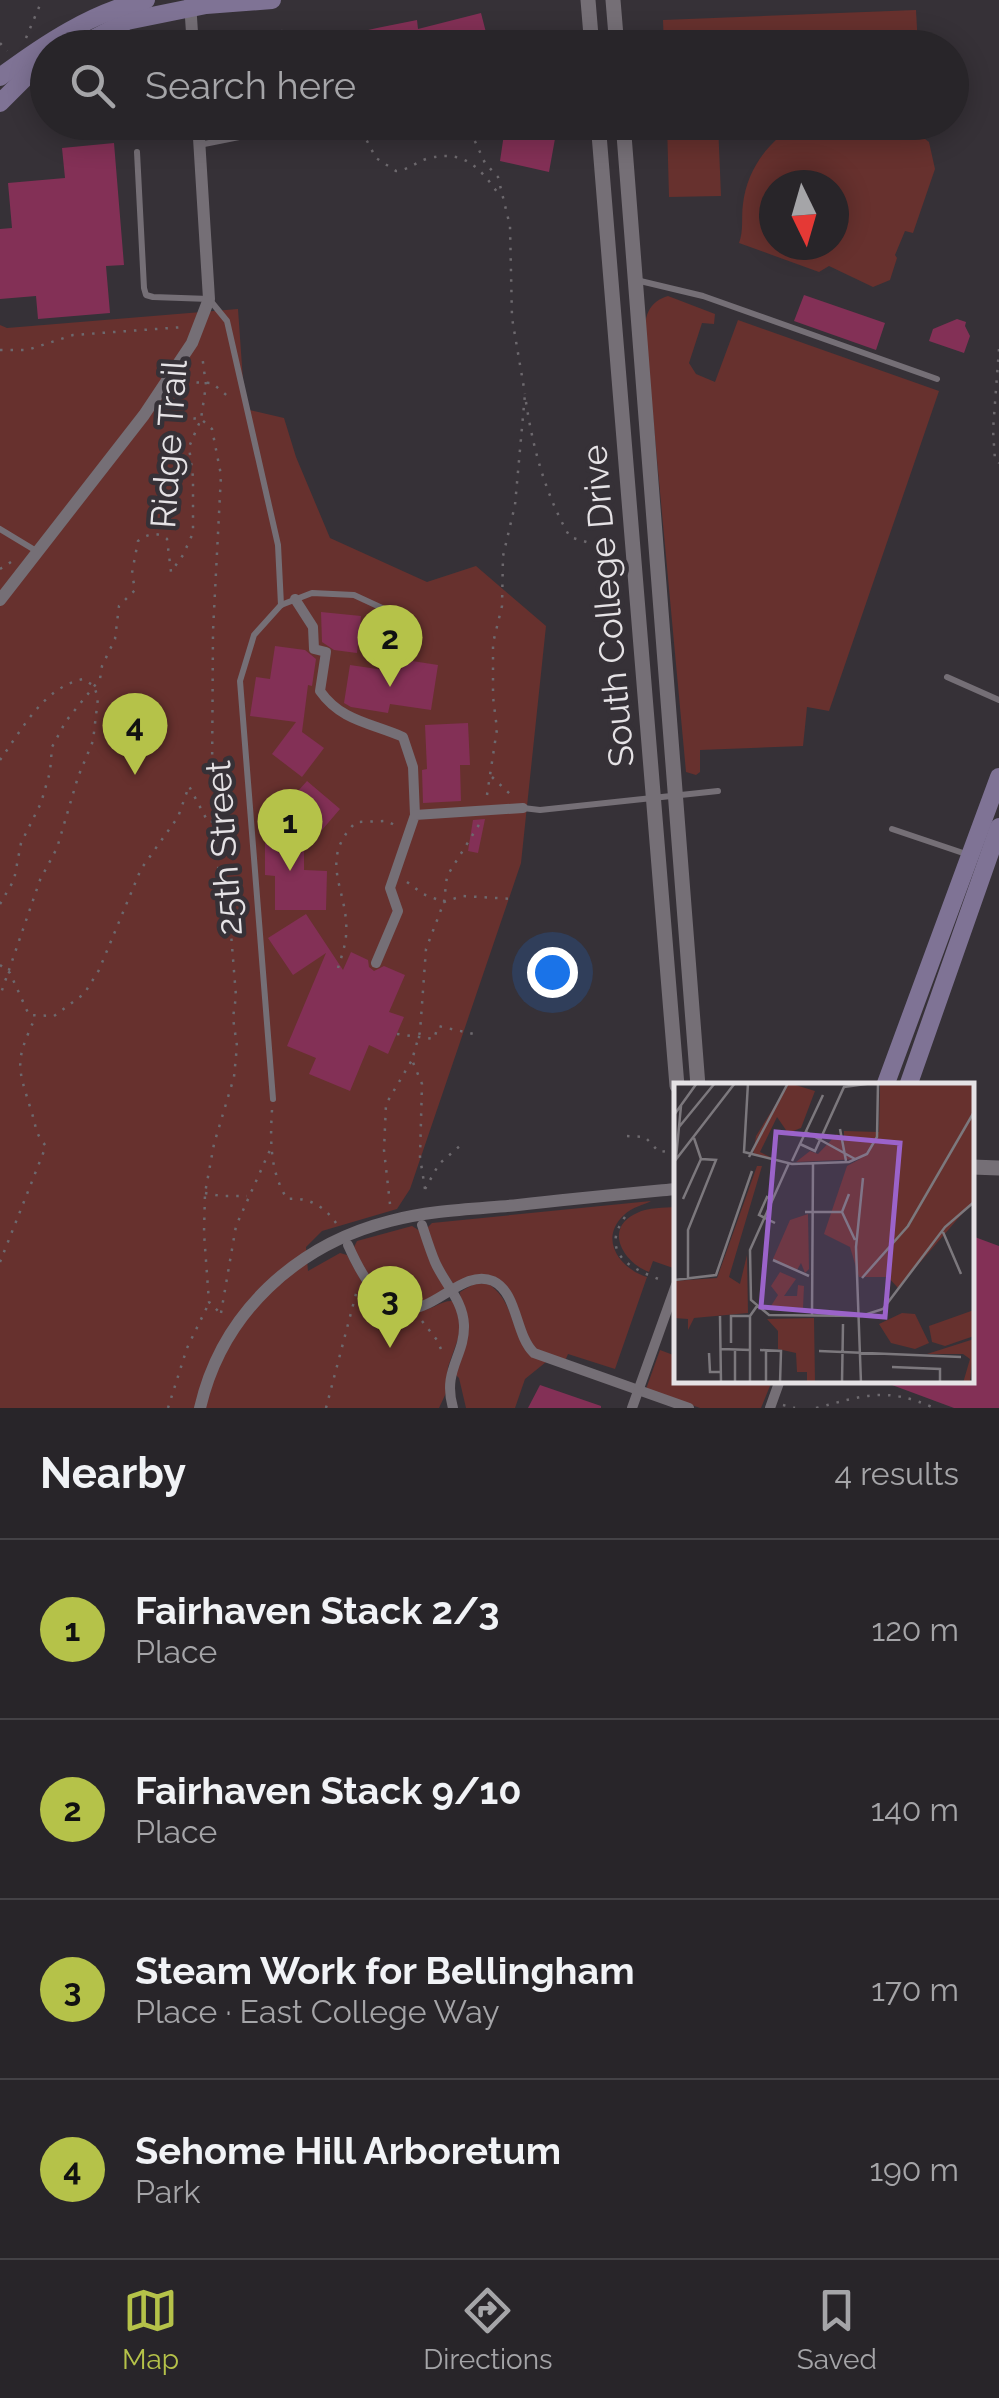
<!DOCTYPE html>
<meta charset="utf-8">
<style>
body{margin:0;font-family:Raleway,sans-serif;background:#343135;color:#f1f3f6}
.compass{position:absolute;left:759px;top:170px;width:90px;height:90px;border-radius:50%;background:#282529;box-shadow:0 5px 25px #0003;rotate:175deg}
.you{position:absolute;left:552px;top:972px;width:35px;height:35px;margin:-25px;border:8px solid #fff;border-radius:50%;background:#1a73e8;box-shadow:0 0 0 15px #1a73e833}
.badge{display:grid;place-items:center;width:65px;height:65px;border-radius:50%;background:#b5c249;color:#111;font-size:32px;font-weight:700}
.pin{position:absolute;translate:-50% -82px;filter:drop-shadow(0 2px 5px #0008)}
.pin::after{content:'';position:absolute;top:52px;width:35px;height:30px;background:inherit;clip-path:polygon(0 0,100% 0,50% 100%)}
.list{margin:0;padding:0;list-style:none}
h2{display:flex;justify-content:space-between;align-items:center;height:130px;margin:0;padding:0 40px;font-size:42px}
h2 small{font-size:32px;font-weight:400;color:#a5a5a8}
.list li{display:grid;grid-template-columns:65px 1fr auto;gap:30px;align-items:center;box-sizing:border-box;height:180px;padding:0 40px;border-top:2px solid #444246}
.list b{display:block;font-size:38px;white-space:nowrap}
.list p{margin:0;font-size:32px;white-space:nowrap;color:#a5a5a8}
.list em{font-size:32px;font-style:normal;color:#a5a5a8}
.icon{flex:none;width:55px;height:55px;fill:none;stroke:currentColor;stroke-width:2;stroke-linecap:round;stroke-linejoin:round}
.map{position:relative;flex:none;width:999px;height:1408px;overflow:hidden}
.search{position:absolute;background:#282529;box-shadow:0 5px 25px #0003;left:30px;right:30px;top:30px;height:110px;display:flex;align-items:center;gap:25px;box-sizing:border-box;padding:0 35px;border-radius:55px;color:#a5a5a8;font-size:38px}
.sheet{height:850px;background:#282529}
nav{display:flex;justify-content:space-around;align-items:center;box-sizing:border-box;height:140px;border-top:2px solid #444246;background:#282529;font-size:28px;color:#a5a5a8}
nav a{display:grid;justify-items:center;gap:5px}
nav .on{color:#b5c249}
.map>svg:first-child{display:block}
.green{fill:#67312e;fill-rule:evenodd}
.building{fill:#833056}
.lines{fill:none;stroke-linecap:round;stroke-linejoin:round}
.path{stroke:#6d696e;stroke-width:2.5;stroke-dasharray:2.5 8;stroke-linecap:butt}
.service{stroke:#756f76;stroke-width:6}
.pedestrian{stroke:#756f76;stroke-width:10}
.minor{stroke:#756f76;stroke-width:12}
.tertiary{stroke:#756f76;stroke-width:15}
.secondary{stroke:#7f7395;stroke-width:18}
.labels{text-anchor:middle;stroke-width:9;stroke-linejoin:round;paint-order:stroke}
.street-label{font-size:35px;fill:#e5e2e5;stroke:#363137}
.inset-road{fill:none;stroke:#7c787d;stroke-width:2.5}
.view{fill:#9b63ca;fill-opacity:0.15;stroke:#9b63ca;stroke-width:5}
.inset-edge{fill:none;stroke:#e5e2e5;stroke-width:5}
</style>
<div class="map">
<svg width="999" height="1408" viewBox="0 0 999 1408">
<rect width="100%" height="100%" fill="#363137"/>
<g class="green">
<polygon points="916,10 918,47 664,47 663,20"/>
<polygon points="667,123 718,123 721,196 669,197"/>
<path d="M 799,123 L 904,123 L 929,142 L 935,169 L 913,233 L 905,231 L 895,255 L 897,258 L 890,280 L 873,287 L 829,266 L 819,272 L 739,243 C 744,230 741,217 743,204 C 747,169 769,140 799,123 ZM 774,185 L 834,185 L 834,245 L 774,245 Z"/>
<path d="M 668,296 L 715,314 L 714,324 L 702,323 L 689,363 L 696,374 L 715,382 L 738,320 L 939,391 L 829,711 L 807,707 L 803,746 L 700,750 L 700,772 L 696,775 L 686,772 L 645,330 C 645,313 651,301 668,296 Z"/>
<path d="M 238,309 L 245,409 L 284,418 L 296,457 L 330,538 L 427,582 L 476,566 L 546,626 L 521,863 L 410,1189 L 397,1209 L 322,1231 L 306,1247 L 308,1271 L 340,1253 L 347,1255 C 363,1286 383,1321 424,1310 C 435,1308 442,1300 453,1301 L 459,1316 L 459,1336 L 448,1367 L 446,1393 L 439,1408 L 0,1408 L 0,325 L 7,328 Z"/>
<path d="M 651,1201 C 644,1205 632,1207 624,1215 C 598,1239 620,1269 647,1277 L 615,1369 L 568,1354 L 565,1361 L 533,1348 L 495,1277 L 479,1275 L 454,1285 L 439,1262 L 427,1228 L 432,1223 Z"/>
<path d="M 676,1207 L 676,1269 L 653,1261 L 649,1272 C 623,1262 603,1228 637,1213 C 648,1207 664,1208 676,1207 Z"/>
<path d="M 412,1226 L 420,1231 L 446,1287 C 429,1304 398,1312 379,1292 C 368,1281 361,1262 353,1249 L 357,1241 Z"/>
<path d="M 487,1283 C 521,1304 506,1346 546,1362 L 525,1379 L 515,1408 L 466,1408 L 459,1378 L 454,1373 L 463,1350 L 460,1292 L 474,1284 Z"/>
<polygon points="660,1350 676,1356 676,1380 772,1381 761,1408 700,1408 646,1389"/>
</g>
<g class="building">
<polygon points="481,13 490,48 317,48 316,42 377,28 417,20 418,29"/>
<polygon points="523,122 558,122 549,172 500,161 504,134 520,137"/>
<polygon points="114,143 124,265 106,266 110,313 38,319 36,296 0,299 0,229 12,228 8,183 65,178 62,148"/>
<polygon points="804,295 885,323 876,350 794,321"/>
<polygon points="957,319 966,322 965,326 970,336 964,353 929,341 933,329"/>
<polygon points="321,612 361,616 357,653 334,650 322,642"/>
<polygon points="275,646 305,650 316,659 312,686 308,685 302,732 324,748 302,777 272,754 296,722 250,716 256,677 270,679"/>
<polygon points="393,658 438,665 431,710 390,704 388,713 351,707 344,703 350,665 391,671"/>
<polygon points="468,723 470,765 460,765 461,801 423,803 422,770 427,769 425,725"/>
<polygon points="307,781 340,809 304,851 304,870 327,871 326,910 275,910 275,876 265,875 265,831 306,832 281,810"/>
<polygon points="485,819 478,853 468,851 473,820"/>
<polygon points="306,914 343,970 351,952 368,960 369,967 374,971 384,966 405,975 389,1012 404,1017 388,1054 369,1045 350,1091 309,1074 316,1058 287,1046 326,953 293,975 268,938"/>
<polygon points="972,1236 999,1246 999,1408 954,1408 884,1382 972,1380"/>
<polygon points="540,1385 601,1406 601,1408 528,1408"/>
</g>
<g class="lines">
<g class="path">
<polyline points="281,30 284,48"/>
<polyline points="215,33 222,48"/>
<polyline points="26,38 42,0"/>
<polyline points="0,43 7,51"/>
<path d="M 357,122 L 376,158 L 396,171 C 408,170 415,163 426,159 C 464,148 480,168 500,196"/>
<polyline points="466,122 485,163 498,177 510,226 512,318 525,394"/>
<polyline points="999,349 993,430 995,460 999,463"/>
<polyline points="0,350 27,350 73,335 184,327"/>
<polyline points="186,382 212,383 231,399"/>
<path d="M 526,402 C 533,449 546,496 570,537 L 593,544"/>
<polyline points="162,416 201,419 212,429 221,475 213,631 212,779 219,824 218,882 230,921 236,996 233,1018 237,1046 234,1077 214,1144 205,1193 204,1233 209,1302 222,1315"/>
<polyline points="0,569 11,562"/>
<path d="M 0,760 C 23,728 43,688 83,679 L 94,686 L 98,698 L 93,741 L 78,777 L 57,848 L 40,880 L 0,996"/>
<polyline points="492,777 512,796"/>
<polyline points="487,795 497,729 493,697 493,643 502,606 503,556 515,505 525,394"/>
<polyline points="407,882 423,894 444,902 462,896 514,899"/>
<path d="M 0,904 L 14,880 L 21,843 L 41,803 L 50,772 L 52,747 L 66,721 L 100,679 L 102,666 L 115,639 L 119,606 L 135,590 L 132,573 L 138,541 C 147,534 157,531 167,539 L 171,572 L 183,555 L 193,533 L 193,477 L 189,447 L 201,419 L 206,385 L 202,355"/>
<polyline points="0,965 10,973 29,1015 54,1016 84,994 99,970 141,869 178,817 189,786 208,822 240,820"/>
<path d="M 338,968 C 341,958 345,947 346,936 C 350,890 316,862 356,822 L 387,821 L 398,827"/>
<polyline points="397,1034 434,1039 438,1026 474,1034"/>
<path d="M 272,1110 C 270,1142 270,1171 287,1199 C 309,1197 324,1206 336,1223"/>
<polyline points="627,1136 645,1137 659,1152 668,1151"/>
<polyline points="425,1189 420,1157 422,1084 412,1060 420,1032 426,949 444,902 447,876 480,823"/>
<polyline points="425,1189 439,1164 461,1145"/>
<polyline points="205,1193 221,1196 247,1196"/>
<polyline points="390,1204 384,1150 386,1104 412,1060"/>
<path d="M 625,1217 C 598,1255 634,1270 664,1281"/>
<path d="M 0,1262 L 46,1146 C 35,1134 36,1125 31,1110 C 17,1065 15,1062 35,1018"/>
<polyline points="221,1313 236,1226 270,1150"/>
<polyline points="422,1321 437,1340 444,1356"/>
<polyline points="783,1405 795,1408"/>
<polyline points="168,1408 187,1348 209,1303"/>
<polyline points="326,1408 357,1290"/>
<path d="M 816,1408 C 863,1396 886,1386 934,1408"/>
</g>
<g class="service">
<polyline points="199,145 316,122"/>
<polyline points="137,152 144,288 146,295 153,297 209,299 227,321 278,545 281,605"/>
<polyline points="636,280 703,296 937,379"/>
<polyline points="0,529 38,552"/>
<polyline points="947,677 999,700"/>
<polyline points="523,808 540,810 718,791"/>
<polyline points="892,829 969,855"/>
<polyline points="273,1099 240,681 254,635 281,605 312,593 354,595 395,614 414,642"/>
</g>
<g class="pedestrian">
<path d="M 295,599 L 313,627 L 314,649 L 326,652 L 320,691 C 341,721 371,723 403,737 L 413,767 L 415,815"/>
<polyline points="376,963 398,911 390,888 415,815 523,808"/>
<path d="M 422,1225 C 426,1237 430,1250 435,1262 C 444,1283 463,1300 464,1325 C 465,1356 442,1370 453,1408"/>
<path d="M 348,1245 C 406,1377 447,1261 493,1281 C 518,1293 515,1335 534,1353 L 689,1408"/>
<polyline points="632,1408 676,1285"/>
<polyline points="770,1408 780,1380"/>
</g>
<g class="minor">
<polyline points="190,2 193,48"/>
<polyline points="0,600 144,415 192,343 209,299 198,122"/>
<path d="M 200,1408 C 222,1313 296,1245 390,1221 C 431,1210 475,1209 518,1205 C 571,1199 624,1194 676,1189"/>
</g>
<g class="tertiary">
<polyline points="588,0 592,48"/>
<polyline points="613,0 617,48"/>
<polyline points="598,122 677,1086"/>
<polyline points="623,122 698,1086"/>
<polyline points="972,1167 999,1168"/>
</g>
<g class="secondary">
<polyline points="76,48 127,21 206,5 272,0"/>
<path d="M 0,77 C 43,45 92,12 146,0"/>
<polyline points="0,103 28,75 48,63"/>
<polyline points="885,1086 999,777"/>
<polyline points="908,1086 999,827"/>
</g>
</g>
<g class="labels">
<g class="street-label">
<text transform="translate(169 444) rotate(-86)" y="12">Ridge Trail</text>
<text transform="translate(608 606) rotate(-95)" y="12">South College Drive</text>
<text transform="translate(224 848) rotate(-94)" y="12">25th Street</text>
</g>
</g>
<g transform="translate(674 1083)">
<rect width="300" height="300" fill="#363137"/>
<path d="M 115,0 L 141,8 L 127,45 L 114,50 L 103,34 L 86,69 L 102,77 L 79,72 L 82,53 ZM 206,0 L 300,0 L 300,117 L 224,205 L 214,194 L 185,194 L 176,164 L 150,151 L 173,83 L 186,76 L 122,79 L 136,68 L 144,71 L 163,51 L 170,59 L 170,48 L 205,49 ZM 83,83 L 88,83 L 55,194 L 66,201 L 73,172 L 74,230 L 20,235 L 14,247 L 14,236 L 0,235 L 0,198 L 43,195 ZM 134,131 L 135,186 L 131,190 L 127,180 L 123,187 L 99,176 L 116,137 ZM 106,189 L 122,196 L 110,213 L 123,213 L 124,202 L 130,203 L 129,225 L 97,223 L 104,212 L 97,203 ZM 300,227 L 300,253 L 271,263 L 258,259 L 255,243 ZM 228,230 L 241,231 L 255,260 L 241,266 L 217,260 L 205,241 ZM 140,235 L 141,300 L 133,300 L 133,289 L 123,289 L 122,270 L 104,266 L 104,248 L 93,236 ZM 300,256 L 296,300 L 289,300 L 296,276 L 289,271 L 253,271 Z" fill="#67312e"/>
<path class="inset-road" d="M 74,0 L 70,69 L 118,81 L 175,79 L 193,71 L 203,54 L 204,0M 0,32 L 23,0M 5,44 L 41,0M 166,46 L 172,78M 132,49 L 181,76M 126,61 L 141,68 L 170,4 L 199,0M 75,74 L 114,0M 2,75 L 7,23M 118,78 L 149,12M 0,79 L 61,0M 115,80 L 76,167 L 77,217 L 95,232 L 187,233 L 209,226 L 271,144 L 300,119M 9,116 L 27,76 L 20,55M 98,117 L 93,114 L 85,132 L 101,140M 131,129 L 168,129 L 175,111M 168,129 L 181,157M 269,149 L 287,191M 99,177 L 135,193M 188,195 L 234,143 L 300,29M 0,197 L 42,192 L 78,88M 14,197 L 14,147 L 42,77 L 27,76M 46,233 L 47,300M 138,233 L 139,81M 57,260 L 57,233 L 76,233M 47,266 L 77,267M 86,267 L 107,268 L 106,300M 92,268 L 92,300M 145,268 L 287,274M 35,270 L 36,289 L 47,289M 218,284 L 266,286 L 266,300M 61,300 L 61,266M 76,300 L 76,233 L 83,223M 168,300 L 169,241M 187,300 L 182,164 L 189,95"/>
<path class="view" d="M 102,49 L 226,60 L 211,234 L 87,224 Z"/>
<rect width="300" height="300" class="inset-edge"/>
</g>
</svg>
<svg class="compass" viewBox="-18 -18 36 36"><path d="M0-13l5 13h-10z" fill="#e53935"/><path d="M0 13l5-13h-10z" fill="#a5a5a8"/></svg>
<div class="you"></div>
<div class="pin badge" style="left:290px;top:871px">1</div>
<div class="pin badge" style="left:390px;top:687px">2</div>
<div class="pin badge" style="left:390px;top:1348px">3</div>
<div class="pin badge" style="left:135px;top:775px">4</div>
<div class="search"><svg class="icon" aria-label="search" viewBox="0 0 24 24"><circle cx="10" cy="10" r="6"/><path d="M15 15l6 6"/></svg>Search here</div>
</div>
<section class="sheet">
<h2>Nearby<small>4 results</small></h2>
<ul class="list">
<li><span class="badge">1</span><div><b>Fairhaven Stack 2/3</b><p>Place</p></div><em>120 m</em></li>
<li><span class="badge">2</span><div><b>Fairhaven Stack 9/10</b><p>Place</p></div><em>140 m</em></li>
<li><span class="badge">3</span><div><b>Steam Work for Bellingham</b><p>Place · East College Way</p></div><em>170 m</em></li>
<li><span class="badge">4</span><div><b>Sehome Hill Arboretum</b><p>Park</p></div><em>190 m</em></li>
</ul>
</section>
<nav>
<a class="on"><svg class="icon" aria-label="map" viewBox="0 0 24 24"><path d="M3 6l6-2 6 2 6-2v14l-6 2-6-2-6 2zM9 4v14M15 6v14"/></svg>Map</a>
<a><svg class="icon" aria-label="directions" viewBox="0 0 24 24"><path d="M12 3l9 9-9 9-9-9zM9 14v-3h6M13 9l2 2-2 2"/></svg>Directions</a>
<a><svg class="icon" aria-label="saved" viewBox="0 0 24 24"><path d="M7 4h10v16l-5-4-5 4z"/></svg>Saved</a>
</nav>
